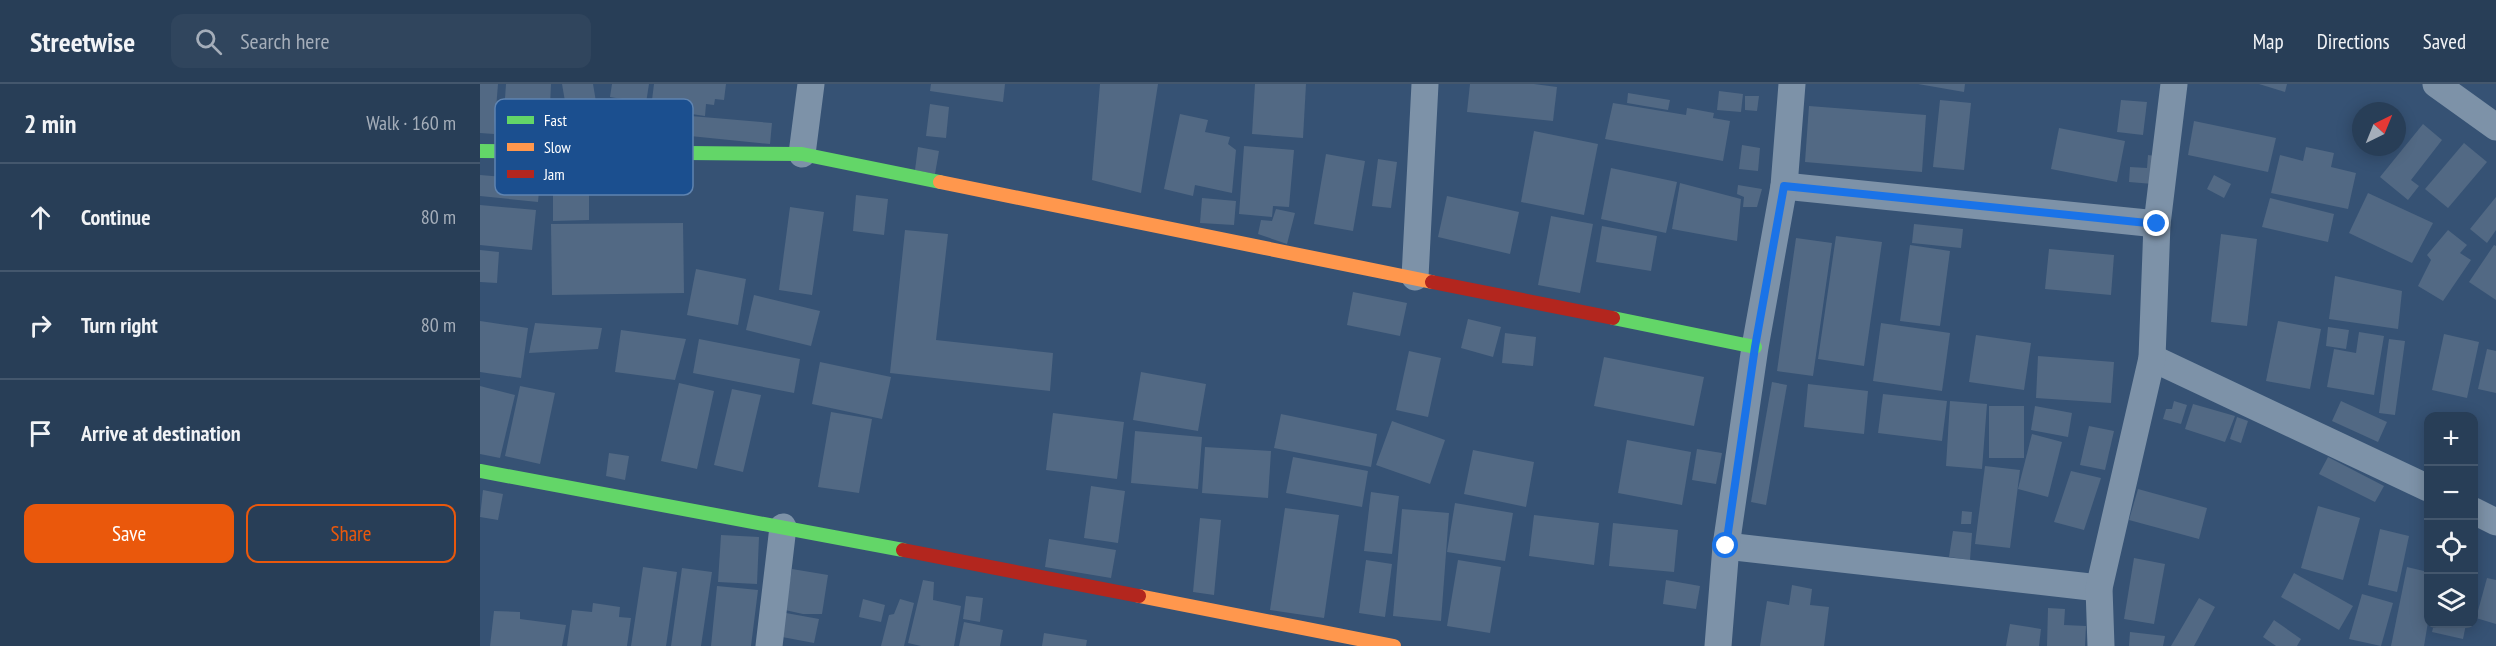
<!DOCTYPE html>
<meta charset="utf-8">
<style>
body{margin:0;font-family:"PT Sans Narrow",sans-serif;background:#30455d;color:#f1f3f6}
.controls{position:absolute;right:18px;bottom:18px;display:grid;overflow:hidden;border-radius:12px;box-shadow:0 3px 15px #0003}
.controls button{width:54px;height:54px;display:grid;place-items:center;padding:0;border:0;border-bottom:2px solid #44576d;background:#283e57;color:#f1f3f6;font:30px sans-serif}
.compass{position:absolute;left:1872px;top:18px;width:54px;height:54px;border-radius:50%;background:#283e57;box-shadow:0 3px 15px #0003;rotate:43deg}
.stop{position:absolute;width:18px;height:18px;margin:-14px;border:4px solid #1a73e8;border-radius:50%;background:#fff}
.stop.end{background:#1a73e8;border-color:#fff;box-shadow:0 2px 6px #0008}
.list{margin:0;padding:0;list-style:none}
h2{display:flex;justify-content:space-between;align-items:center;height:78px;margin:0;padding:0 24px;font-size:26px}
h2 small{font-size:20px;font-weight:400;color:#a5aeba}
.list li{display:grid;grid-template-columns:39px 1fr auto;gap:18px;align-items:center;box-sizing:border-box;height:108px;padding:0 24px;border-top:2px solid #44576d}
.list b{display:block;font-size:22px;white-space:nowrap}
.list em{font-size:20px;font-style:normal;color:#a5aeba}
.actions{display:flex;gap:12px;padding:18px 24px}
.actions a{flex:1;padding:14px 0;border:2px solid #ea580c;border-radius:12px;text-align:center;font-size:21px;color:#ea580c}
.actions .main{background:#ea580c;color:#fff}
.icon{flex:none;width:33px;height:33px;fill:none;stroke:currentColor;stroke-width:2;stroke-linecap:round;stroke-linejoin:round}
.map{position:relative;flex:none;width:2016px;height:562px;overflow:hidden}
header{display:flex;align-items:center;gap:36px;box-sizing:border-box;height:84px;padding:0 30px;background:#283e57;border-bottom:2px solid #44576d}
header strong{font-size:28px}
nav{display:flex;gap:33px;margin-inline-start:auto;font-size:21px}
.search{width:420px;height:54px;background:#30455d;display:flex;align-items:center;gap:15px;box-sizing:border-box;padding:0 21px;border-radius:12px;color:#a5aeba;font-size:22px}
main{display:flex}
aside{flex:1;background:#283e57}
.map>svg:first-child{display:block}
.building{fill:#526984}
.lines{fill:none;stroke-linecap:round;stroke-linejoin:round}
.street{stroke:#7d92a8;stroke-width:27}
.fast{stroke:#63d668;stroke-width:14}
.slow{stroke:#ff974d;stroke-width:14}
.jam{stroke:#b3261e;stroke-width:14}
.route{stroke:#1a73e8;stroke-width:8}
.key{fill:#1b4f8f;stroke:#5f84b1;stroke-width:1.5}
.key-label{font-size:16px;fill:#fff}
</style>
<header>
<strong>Streetwise</strong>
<div class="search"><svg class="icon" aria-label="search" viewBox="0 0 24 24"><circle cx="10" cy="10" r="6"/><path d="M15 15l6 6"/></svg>Search here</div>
<nav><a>Map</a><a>Directions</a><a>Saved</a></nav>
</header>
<main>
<aside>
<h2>2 min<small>Walk · 160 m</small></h2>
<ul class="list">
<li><svg class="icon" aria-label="ahead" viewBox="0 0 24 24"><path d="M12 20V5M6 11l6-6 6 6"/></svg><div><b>Continue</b></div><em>80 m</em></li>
<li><svg class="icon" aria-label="right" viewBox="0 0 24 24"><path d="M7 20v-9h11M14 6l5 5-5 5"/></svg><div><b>Turn right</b></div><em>80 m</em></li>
<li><svg class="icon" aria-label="arrive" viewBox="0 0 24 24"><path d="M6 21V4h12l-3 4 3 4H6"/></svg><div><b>Arrive at destination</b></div></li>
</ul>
<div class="actions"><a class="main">Save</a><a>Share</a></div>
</aside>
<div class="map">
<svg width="2016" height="562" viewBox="0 0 2016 562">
<rect width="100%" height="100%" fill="#365274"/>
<g class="building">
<polygon points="0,0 18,0 14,50 0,49"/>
<polygon points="26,0 71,0 69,46 23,43"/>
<polygon points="82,0 113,0 121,47 91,52"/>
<polygon points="132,0 169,0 166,19 130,13"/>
<polygon points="174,0 246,0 244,16 235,15 234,21 226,20 225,32 171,24"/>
<polygon points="451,0 525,0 523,18 450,7"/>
<polygon points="620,0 678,0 661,109 612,96"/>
<polygon points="775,0 826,0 823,54 772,50"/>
<polygon points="990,0 1054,0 1077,3 1073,37 987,28"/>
<polygon points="1438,0 1485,0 1484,8"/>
<polygon points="1779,0 1807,0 1805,8"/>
<polygon points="1239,7 1263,10 1261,28 1237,26"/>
<polygon points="1148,9 1190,16 1188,26 1147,19"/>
<polygon points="1265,12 1279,12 1277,27 1265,26"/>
<polygon points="1460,16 1491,19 1484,86 1453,83"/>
<polygon points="1641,16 1667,18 1663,51 1637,48"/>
<polygon points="1133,19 1206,31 1207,24 1234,29 1233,34 1250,37 1243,77 1125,55"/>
<polygon points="450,20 469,23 466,54 446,52"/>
<polygon points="1329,22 1446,31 1442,88 1325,78"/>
<polygon points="700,30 728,36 725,48 750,53 748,60 756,66 752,109 715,101 713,112 684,105"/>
<polygon points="211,32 292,39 290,60 210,52"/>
<polygon points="1714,37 1796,54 1788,88 1708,71"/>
<polygon points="1943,40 1962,56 1931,96 1939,102 1928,116 1900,93"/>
<polygon points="1579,44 1645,57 1637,98 1571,85"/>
<polygon points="1054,47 1118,60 1104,131 1041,118"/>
<polygon points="1984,59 2007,78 1968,124 1945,105"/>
<polygon points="1262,61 1280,64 1278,87 1259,85"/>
<polygon points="764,62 814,66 809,123 793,122 792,133 759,130"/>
<polygon points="438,63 459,67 455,90 435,86"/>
<polygon points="1826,63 1854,69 1851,83 1876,89 1868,125 1791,109 1800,71 1823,77"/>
<polygon points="846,70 885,77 873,147 834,140"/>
<polygon points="1668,71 1675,72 1673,100 1649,98 1650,83 1667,84"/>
<polygon points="898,75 917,78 911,124 892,122"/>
<polygon points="1131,84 1197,98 1186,149 1121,135"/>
<polygon points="0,91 60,96 58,118 0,112"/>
<polygon points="1734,91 1751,100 1744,114 1727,105"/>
<polygon points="1200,99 1261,115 1257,157 1192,145"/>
<polygon points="1258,101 1282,105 1277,123 1263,123 1264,113 1257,110"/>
<polygon points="1888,109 1953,139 1932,179 1869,149"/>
<polygon points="73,110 109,110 109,136 73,137"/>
<polygon points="376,111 408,115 404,151 373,147"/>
<polygon points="967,112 1039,128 1030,170 958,153"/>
<polygon points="2016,113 2016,146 2007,159 1990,145"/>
<polygon points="722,114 756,117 754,141 720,139"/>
<polygon points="1790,114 1854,130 1848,158 1782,143"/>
<polygon points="0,121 56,126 52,166 0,161"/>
<polygon points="310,123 344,128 332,211 299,206"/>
<polygon points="796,125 815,129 807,160 778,150 781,136 792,137"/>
<polygon points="1071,132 1113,140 1100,209 1058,201"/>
<polygon points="203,139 204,209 72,211 71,140"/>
<polygon points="1434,140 1483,145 1481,164 1432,159"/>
<polygon points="1122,142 1177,152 1171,187 1116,178"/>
<polygon points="425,146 468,150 456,256 573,269 570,307 410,289"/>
<polygon points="1968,146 1987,161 1980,169 1991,176 1963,217 1938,202 1951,176 1947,171"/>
<polygon points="1741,150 1777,155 1767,242 1731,238"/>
<polygon points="1356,152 1402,158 1384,282 1338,275"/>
<polygon points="1316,154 1352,159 1333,292 1297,287"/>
<polygon points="1430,161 1470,167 1460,242 1420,237"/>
<polygon points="2014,161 2016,162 2016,216 1989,198"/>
<polygon points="1569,165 1634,171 1631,211 1565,205"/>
<polygon points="0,166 19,168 17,199 0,198"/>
<polygon points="216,185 266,195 258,241 207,231"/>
<polygon points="1855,192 1922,207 1918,245 1849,235"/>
<polygon points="873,208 927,219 920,252 867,241"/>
<polygon points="274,211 340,227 331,262 266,246"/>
<polygon points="988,235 1021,243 1013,273 981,264"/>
<polygon points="0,237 48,244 41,294 0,288"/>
<polygon points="1798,237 1841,245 1830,305 1786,297"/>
<polygon points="55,239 122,244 118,265 49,269"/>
<polygon points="1401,239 1470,249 1462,307 1393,297"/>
<polygon points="1848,243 1869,246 1866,265 1846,262"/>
<polygon points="141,246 206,255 195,296 135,288"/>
<polygon points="1879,248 1904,252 1894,311 1847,303 1854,265 1876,269"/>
<polygon points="1025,249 1056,253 1053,282 1022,279"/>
<polygon points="1964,250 1999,258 1987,314 1952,306"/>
<polygon points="1496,251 1551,259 1544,306 1489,298"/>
<polygon points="219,255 320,275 314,309 213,289"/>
<polygon points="1909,255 1925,257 1915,331 1899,329"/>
<polygon points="2007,265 2016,267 2016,309 1998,305"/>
<polygon points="929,267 961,274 948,333 916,326"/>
<polygon points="1558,272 1634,278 1631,319 1556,314"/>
<polygon points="1124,273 1224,293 1214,342 1114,322"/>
<polygon points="340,278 411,293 402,335 332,320"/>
<polygon points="661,288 726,300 718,347 653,336"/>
<polygon points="1292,298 1307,301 1286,421 1271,418"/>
<polygon points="199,299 234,307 217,385 181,377"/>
<polygon points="1328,300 1388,307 1384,350 1324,343"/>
<polygon points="0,302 35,311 20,374 0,370"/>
<polygon points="40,302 75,309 60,380 25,372"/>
<polygon points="252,305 281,311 263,388 234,381"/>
<polygon points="1403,310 1467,317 1462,357 1398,349"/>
<polygon points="1470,317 1507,320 1502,385 1466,382"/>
<polygon points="1694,317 1707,321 1701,340 1683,335 1686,325 1692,325"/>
<polygon points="1861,317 1907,338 1898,358 1852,337"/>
<polygon points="1713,320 1755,332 1745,358 1705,345"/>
<rect x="1509" y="322" width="35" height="52"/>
<polygon points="1555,322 1592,329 1588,353 1551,346"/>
<polygon points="351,328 392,335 379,409 338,403"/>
<polygon points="573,329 644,338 637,395 566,386"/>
<polygon points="801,330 897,350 891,383 794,364"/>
<polygon points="1757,333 1768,337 1761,359 1750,355"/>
<polygon points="912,337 965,356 950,400 896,381"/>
<polygon points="1609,342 1634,347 1625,386 1600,381"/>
<polygon points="655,347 722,353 718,405 651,399"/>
<polygon points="1552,350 1582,358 1568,413 1538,405"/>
<polygon points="1147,356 1211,368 1202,421 1138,409"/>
<polygon points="725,363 791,367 788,414 722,409"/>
<polygon points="1217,365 1242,369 1236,400 1212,396"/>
<polygon points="993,366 1054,378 1046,423 984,410"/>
<polygon points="129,369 149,372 145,396 126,392"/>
<polygon points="813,373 888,387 882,423 806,409"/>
<polygon points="1848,373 1904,402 1895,418 1839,390"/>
<polygon points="1505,382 1540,386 1530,464 1495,460"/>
<polygon points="1591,387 1621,394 1604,446 1574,438"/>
<polygon points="611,402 645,407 638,459 604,454"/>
<polygon points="1658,405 1727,424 1719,455 1649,436"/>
<polygon points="3,406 23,410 18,436 0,433"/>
<polygon points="891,408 919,412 912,470 884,467"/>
<polygon points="975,419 1033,429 1025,477 967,468"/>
<polygon points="1838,422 1880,434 1863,496 1821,484"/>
<polygon points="805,424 859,431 844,534 790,526"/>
<polygon points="922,425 969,429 961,537 913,532"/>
<polygon points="1482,427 1492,428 1491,440 1481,440"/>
<polygon points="1054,431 1119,439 1114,481 1049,472"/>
<polygon points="720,434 741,436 734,511 713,508"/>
<polygon points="1133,439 1198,446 1194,488 1129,482"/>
<polygon points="1900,445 1929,452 1917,508 1888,501"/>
<polygon points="1473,447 1492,449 1490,476 1469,473"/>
<polygon points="241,451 279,453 277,500 238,498"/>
<polygon points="569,455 636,466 631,494 565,483"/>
<polygon points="1654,474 1685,480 1674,540 1644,535"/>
<polygon points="886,476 912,480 905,533 879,529"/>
<polygon points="978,476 1021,483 1010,549 967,542"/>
<polygon points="163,483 197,488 186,562 151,562"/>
<polygon points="1927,483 1948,488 1948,538 1944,562 1911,562"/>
<polygon points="202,484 232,488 221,562 191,562"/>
<polygon points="312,485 348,491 342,530 323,530 305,526"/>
<polygon points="1814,489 1873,522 1859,546 1801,513"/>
<polygon points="2007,494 2016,496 2016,540 1996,534"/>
<polygon points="443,496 454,498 453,516 481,522 474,562 441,562 428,559"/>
<polygon points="1186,496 1220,502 1216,525 1183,520"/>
<polygon points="1312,501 1332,505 1330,521 1349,523 1344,562 1280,562 1287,517 1309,521"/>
<polygon points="237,502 278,506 271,562 231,562"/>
<polygon points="1882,510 1913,519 1901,562 1869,555"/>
<polygon points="486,512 503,514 500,538 483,535"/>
<polygon points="1719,514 1735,523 1714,562 1691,562"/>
<polygon points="383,515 405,521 401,538 379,533"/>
<polygon points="420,515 434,519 424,562 401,562 409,531 414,530"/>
<polygon points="113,519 140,523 139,533 151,534 147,562 87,562 92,526 112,528"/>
<polygon points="1568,524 1585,525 1584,541 1606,542 1605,562 1567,562"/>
<polygon points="14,527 40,528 40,535 86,541 82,562 10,562"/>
<polygon points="306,529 339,535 334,559 302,553"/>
<polygon points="1794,536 1821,555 1817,562 1796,562 1783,553"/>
<polygon points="484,538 523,546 520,562 479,562"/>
<polygon points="1530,540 1561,545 1559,562 1526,562"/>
<polygon points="1954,540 1986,540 1983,555 1952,548"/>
<polygon points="1650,548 1685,552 1683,562 1649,562"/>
<polygon points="564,549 607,556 606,562 562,562"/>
</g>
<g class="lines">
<g class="street">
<polyline points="1956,0 2016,43"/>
<polyline points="322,70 331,0"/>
<polyline points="1304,102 1677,140"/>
<polyline points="935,193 945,0"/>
<polyline points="1672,274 1948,404"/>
<polyline points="1994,427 2016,438"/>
<polyline points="1246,462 1619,504"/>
<polyline points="289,562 303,443"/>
<polyline points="1238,562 1246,462 1275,263 1304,102 1312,0"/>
<polyline points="1621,562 1619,504 1672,274 1677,140 1694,0"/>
</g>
<g class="fast">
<polyline points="0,67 322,70 460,98"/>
<polyline points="1133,234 1275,263"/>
<polyline points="0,387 423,466"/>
</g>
<g class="slow">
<polyline points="460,98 952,198"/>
<polyline points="659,512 914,562"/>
</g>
<g class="jam">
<polyline points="952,198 1133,234"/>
<polyline points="423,466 659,512"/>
</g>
</g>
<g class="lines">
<polyline class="route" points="1246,462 1275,263 1304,102 1677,140"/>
</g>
<rect x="15" y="15" width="198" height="96" rx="9" class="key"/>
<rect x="27" y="32" width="27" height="8" fill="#63d668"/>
<rect x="27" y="59" width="27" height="8" fill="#ff974d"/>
<rect x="27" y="86" width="27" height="8" fill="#b3261e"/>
<g class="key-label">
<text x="64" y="42">Fast</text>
<text x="64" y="69">Slow</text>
<text x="64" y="96">Jam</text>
</g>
</svg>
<div class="controls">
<button>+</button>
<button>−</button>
<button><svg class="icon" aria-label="locate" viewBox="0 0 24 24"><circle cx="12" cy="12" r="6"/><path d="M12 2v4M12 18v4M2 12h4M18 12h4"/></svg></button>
<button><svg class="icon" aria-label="layers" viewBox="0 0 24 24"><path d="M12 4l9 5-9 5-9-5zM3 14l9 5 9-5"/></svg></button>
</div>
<svg class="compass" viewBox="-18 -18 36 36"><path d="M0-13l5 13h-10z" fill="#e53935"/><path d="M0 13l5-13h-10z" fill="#a5aeba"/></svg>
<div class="stop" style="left:1246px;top:462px"></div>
<div class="stop end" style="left:1677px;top:140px"></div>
</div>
</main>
